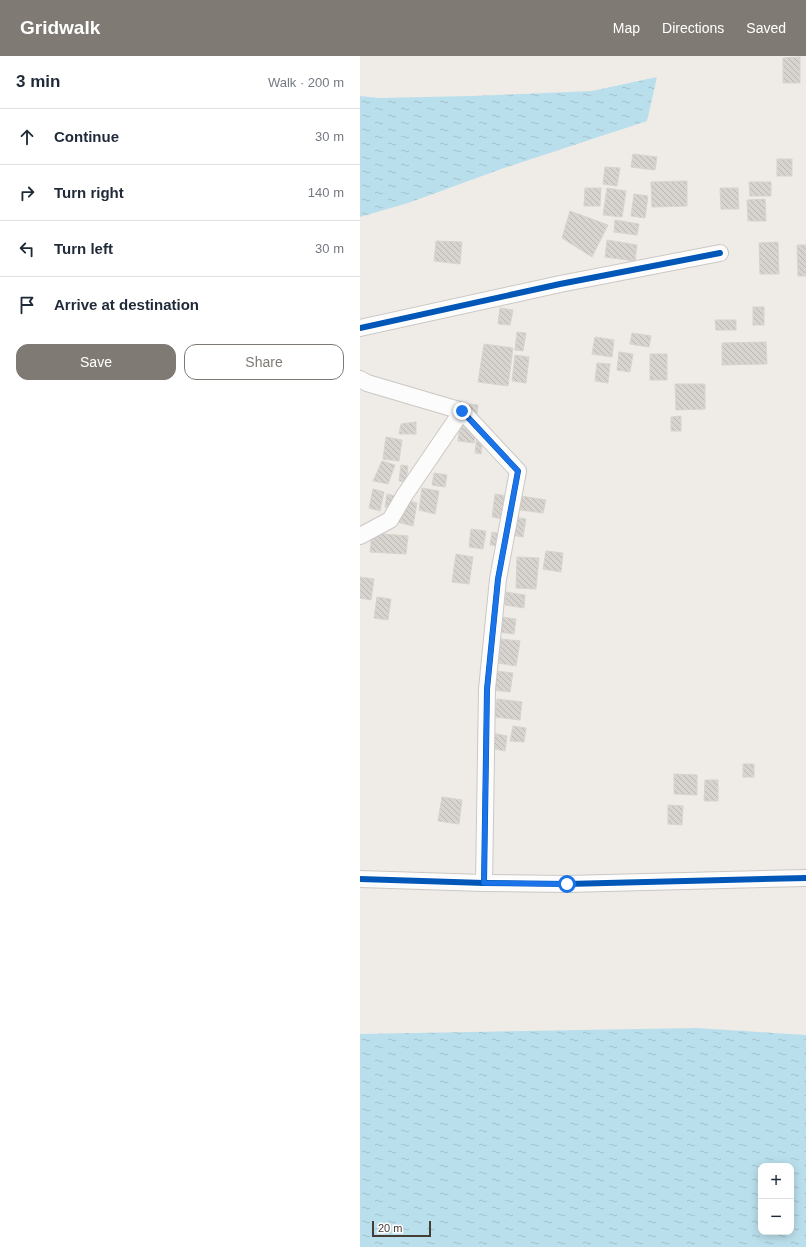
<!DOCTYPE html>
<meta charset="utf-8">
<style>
body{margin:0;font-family:Arial,sans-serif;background:#f6f6f7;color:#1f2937}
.controls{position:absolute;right:12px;bottom:12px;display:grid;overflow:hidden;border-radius:8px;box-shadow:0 2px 10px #0003}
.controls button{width:36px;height:36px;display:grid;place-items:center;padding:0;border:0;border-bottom:1px solid #e0e1e3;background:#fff;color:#1f2937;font:20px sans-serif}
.scale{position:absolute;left:12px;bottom:10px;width:59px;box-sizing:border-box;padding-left:4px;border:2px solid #443c35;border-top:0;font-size:11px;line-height:14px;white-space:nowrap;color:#443c35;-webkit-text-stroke:3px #fff;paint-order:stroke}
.stop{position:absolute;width:12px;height:12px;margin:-9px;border:3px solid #1a73e8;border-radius:50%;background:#fff}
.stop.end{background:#1a73e8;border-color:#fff;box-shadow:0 1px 4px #0008}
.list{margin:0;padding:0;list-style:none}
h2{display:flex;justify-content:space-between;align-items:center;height:52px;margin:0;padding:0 16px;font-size:17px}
h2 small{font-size:13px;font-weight:400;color:#747a83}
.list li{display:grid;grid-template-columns:26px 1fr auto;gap:12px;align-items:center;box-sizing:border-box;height:56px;padding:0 16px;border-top:1px solid #e0e1e3}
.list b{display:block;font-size:15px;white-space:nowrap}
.list em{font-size:13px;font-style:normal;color:#747a83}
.actions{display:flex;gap:8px;padding:12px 16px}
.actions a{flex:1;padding:9px 0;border:1px solid #807a74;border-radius:12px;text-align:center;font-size:14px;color:#807a74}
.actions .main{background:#807a74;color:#fff}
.icon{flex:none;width:22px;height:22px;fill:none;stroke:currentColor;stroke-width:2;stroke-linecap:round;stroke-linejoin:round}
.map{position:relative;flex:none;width:446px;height:1191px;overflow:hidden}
header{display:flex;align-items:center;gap:24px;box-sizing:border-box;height:56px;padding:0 20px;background:#807a74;color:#fff}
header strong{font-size:19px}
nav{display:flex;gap:22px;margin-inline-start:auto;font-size:14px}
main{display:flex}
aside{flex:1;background:#fff}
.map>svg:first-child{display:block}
.water{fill:url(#water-ripples);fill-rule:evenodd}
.building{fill:url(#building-back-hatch);stroke:#d7d3ce}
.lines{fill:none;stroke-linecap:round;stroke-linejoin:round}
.street-casing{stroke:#cbc8c4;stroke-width:18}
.street{stroke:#fdfcfc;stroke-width:16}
.cycleway-casing{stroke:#fff;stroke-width:8}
.cycleway{stroke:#0057b8;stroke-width:6}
.route{stroke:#1a73e8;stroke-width:5}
</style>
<header>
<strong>Gridwalk</strong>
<nav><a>Map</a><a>Directions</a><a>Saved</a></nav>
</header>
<main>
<aside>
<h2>3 min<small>Walk · 200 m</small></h2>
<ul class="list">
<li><svg class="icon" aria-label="ahead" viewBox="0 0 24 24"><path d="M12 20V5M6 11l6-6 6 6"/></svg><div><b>Continue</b></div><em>30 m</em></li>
<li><svg class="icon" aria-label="right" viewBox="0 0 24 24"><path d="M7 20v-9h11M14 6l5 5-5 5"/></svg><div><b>Turn right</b></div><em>140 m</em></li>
<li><svg class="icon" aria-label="left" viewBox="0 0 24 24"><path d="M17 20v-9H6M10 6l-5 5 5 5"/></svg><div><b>Turn left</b></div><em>30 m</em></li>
<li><svg class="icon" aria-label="arrive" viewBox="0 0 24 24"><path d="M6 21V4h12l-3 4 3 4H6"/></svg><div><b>Arrive at destination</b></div></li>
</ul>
<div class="actions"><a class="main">Save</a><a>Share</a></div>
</aside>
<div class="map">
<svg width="446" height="1191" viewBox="0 0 446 1191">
<defs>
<pattern id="water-ripples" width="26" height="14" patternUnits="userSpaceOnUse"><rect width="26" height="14" fill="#badfec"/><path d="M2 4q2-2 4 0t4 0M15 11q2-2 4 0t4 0" fill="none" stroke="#a1c0cb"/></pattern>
<pattern id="building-back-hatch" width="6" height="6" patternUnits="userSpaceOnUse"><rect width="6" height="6" fill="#d7d3cf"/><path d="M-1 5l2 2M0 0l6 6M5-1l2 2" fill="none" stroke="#bab6b2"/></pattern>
</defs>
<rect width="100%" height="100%" fill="#efece8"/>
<g class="water">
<polygon points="297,21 287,65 144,112 48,147 0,161 0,40 19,42 111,40 232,35"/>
<path d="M 336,972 L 446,979 L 446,1191 L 0,1191 L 0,978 ZM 401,1110 L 431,1110 L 431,1176 L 401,1176 Z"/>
</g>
<g class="building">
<polygon points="440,1 440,27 423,27 423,2"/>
<polygon points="273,98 297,101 295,114 271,111"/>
<rect x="417" y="103" width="15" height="17"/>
<polygon points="245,111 260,112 257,130 243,128"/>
<polygon points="327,125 327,150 292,151 291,126"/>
<polygon points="389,126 411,126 411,140 390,140"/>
<polygon points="225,132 241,132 240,150 224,150"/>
<polygon points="247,132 266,135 262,161 243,159"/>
<polygon points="360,132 378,132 379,153 361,153"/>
<polygon points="274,138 288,140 285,162 271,160"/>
<polygon points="405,143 406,165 388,165 387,144"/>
<polygon points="210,155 248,169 232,201 202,182"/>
<polygon points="255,164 279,168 277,179 254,176"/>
<polygon points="247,184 277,189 275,205 245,201"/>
<polygon points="76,185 102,186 100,208 74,205"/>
<polygon points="418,186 419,218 400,218 399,187"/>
<polygon points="437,189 446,189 446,220 438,220"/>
<rect x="393" y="251" width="11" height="18"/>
<polygon points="140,252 153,254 150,269 138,268"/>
<polygon points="355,264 376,264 376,274 356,274"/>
<polygon points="157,276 166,277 163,295 155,294"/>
<polygon points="272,277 291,280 289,291 270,288"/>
<polygon points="235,281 254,284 252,301 232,298"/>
<polygon points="406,286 407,308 362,309 362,287"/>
<polygon points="124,288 153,292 148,330 118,326"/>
<polygon points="259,296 273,298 270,316 257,314"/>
<rect x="290" y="298" width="17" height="26"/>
<polygon points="155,299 169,301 166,327 152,325"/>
<polygon points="237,307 250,308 248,327 235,325"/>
<polygon points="315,328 345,328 345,353 316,354"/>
<polygon points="109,348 118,349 117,358 107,356"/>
<polygon points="321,360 321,375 311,375 311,361"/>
<polygon points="56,366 56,378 39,378 41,368"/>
<polygon points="100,369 116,372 114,387 98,385"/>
<polygon points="117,379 123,380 121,398 115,397"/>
<polygon points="26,381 42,384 39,405 23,403"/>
<polygon points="22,405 35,409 28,428 13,425"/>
<polygon points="41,409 48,410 46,426 39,425"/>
<polygon points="74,417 87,419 85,431 72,429"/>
<polygon points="62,432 79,435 75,458 59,454"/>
<polygon points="13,433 24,436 20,455 9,452"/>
<polygon points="27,438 35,440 31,453 25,451"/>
<polygon points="135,438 147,440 144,463 132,461"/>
<polygon points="161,440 186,444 183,457 160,454"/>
<polygon points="46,444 57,447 53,470 37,466"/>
<polygon points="153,461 166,463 163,481 151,479"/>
<polygon points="111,473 126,475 123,493 109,491"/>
<polygon points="132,476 141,478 139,490 130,489"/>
<polygon points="12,477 48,480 46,498 10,496"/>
<polygon points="186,495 203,497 201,516 183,513"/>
<polygon points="96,498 113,501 109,528 92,526"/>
<polygon points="157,501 179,502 176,533 156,532"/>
<polygon points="0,521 14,523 11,544 0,542"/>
<polygon points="146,536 165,539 164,552 145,549"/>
<polygon points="17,541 31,543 28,564 14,562"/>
<polygon points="141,561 156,563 154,578 139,576"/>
<polygon points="141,583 160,585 156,610 138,607"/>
<polygon points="136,615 153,617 150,636 133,634"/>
<polygon points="137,643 162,646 160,664 135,661"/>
<polygon points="153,670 166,672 164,686 150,685"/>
<polygon points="132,677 147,680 145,695 130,692"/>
<rect x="383" y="708" width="11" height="13"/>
<polygon points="314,718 337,719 337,739 314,738"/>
<polygon points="345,724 358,724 358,745 344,745"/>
<polygon points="82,741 102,744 99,768 78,765"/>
<polygon points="308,749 323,750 322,769 308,768"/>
</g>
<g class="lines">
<g class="street-casing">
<g id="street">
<polyline points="0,272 200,228 360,197"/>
<polyline points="0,323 7,327 102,355 44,440 30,464 0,480"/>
<polyline points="102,355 158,415 138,523 127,633 124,827"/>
<polyline points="0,823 124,827 207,828 446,822"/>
</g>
</g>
<use href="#street" class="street"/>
<g class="cycleway-casing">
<g id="cycleway">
<polyline points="0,272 200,228 360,197"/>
<polyline points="102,355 158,415 138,523 127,633 124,827"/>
<polyline points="0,823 124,827 207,828 446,822"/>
</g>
</g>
<use href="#cycleway" class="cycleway"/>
</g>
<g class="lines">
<polyline class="route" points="102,355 158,415 138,523 127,633 124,827 207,828"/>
</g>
</svg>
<div class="controls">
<button>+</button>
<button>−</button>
</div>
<div class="scale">20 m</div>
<div class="stop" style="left:207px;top:828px"></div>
<div class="stop end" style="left:102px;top:355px"></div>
</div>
</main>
